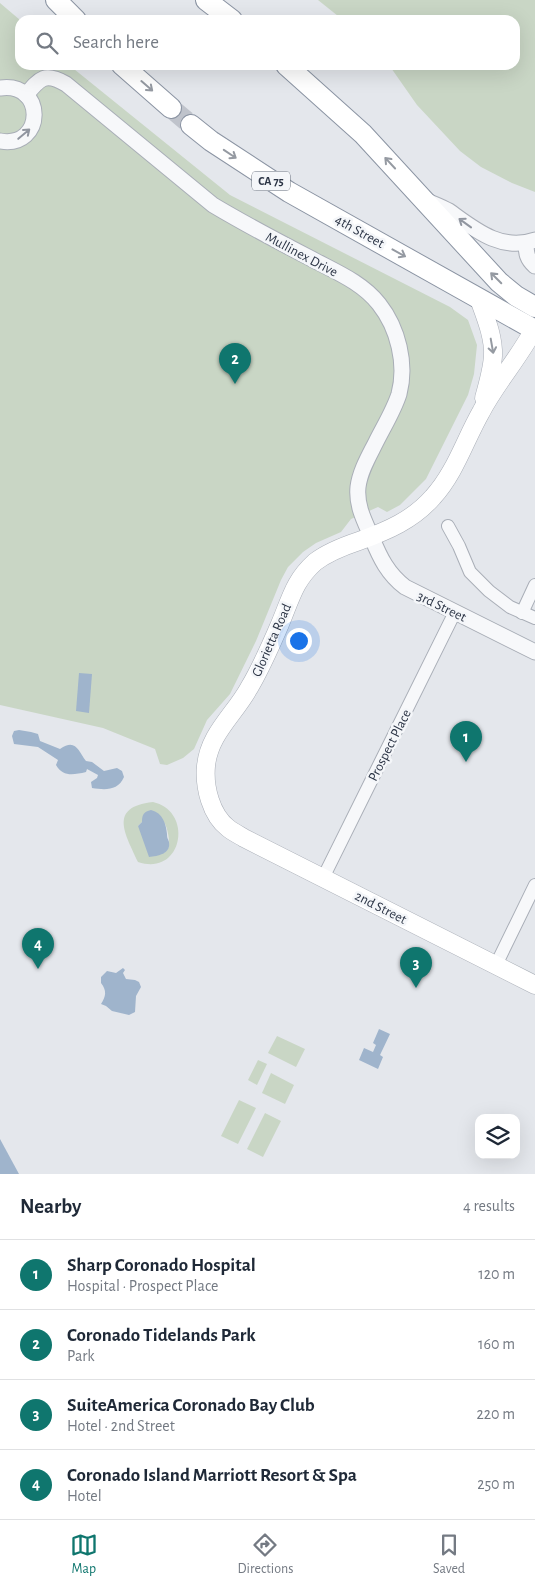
<!DOCTYPE html>
<meta charset="utf-8">
<style>
body{margin:0;font-family:"Alegreya Sans",sans-serif;background:#f6f6f7;color:#1f2937}
.controls{position:absolute;right:15px;bottom:15px;display:grid;overflow:hidden;border-radius:10px;box-shadow:0 5px 20px #0002}
.controls button{width:45px;height:45px;display:grid;place-items:center;padding:0;border:0;border-bottom:1px solid #e0e1e3;background:#fff;color:#1f2937;font:25px sans-serif}
.you{position:absolute;left:298px;top:640px;width:18px;height:18px;margin:-12px;border:4px solid #fff;border-radius:50%;background:#1a73e8;box-shadow:0 0 0 8px #1a73e833}
.badge{display:grid;place-items:center;width:32px;height:32px;border-radius:50%;background:#0f766e;color:#fff;font-size:16px;font-weight:700}
.pin{position:absolute;translate:-50% -41px;filter:drop-shadow(0 1px 2px #0008)}
.pin::after{content:'';position:absolute;top:26px;width:18px;height:15px;background:inherit;clip-path:polygon(0 0,100% 0,50% 100%)}
.list{margin:0;padding:0;list-style:none}
h2{display:flex;justify-content:space-between;align-items:center;height:65px;margin:0;padding:0 20px;font-size:21px}
h2 small{font-size:16px;font-weight:400;color:#747a83}
.list li{display:grid;grid-template-columns:32px 1fr auto;gap:15px;align-items:center;box-sizing:border-box;height:70px;padding:0 20px;border-top:1px solid #e0e1e3}
.list b{display:block;font-size:19px;white-space:nowrap}
.list p{margin:0;font-size:16px;white-space:nowrap;color:#747a83}
.list em{font-size:16px;font-style:normal;color:#747a83}
.icon{flex:none;width:28px;height:28px;fill:none;stroke:currentColor;stroke-width:2;stroke-linecap:round;stroke-linejoin:round}
.map{position:relative;flex:none;width:535px;height:1174px;overflow:hidden}
.search{position:absolute;background:#fff;box-shadow:0 5px 20px #0002;left:15px;right:15px;top:15px;height:55px;display:flex;align-items:center;gap:12px;box-sizing:border-box;padding:0 18px;border-radius:15px;color:#747a83;font-size:19px}
.sheet{height:345px;background:#fff}
nav{display:flex;justify-content:space-around;align-items:center;box-sizing:border-box;height:70px;border-top:1px solid #e0e1e3;background:#fff;font-size:14px;color:#747a83}
nav a{display:grid;justify-items:center;gap:2px}
nav .on{color:#0f766e}
.map>svg:first-child{display:block}
.green{fill:#c9d6c5;fill-rule:evenodd}
.water{fill:#9fb4cc}
.lines{fill:none;stroke-linecap:round;stroke-linejoin:round}
.trunk-tunnel{stroke:#bfc3cb;stroke-width:20;stroke-dasharray:20 10;stroke-linecap:butt}
.minor-casing{stroke:#a9aeb7;stroke-width:14}
.tertiary-casing{stroke:#a9aeb7;stroke-width:17}
.secondary-casing{stroke:#a9aeb7;stroke-width:19}
.trunk-casing{stroke:#8b94a3;stroke-width:22}
.minor{stroke:#f7f8fa;stroke-width:12}
.tertiary{stroke:#f7f8fa;stroke-width:15}
.secondary{stroke:#fff;stroke-width:18}
.trunk{stroke:#fff;stroke-width:20}
.oneway{stroke:#959aa2}
.oneway2{stroke:#9196a0}
.labels{text-anchor:middle;stroke-width:5;stroke-linejoin:round;paint-order:stroke}
.shield{fill:#f4f6f9;stroke:#676e7b;stroke-width:1}
.shield-label{font-size:12px;font-weight:bold;fill:#2b3445}
.street-label{font-size:14px;fill:#2b3445;stroke:#f4f6f9}
</style>
<div class="map">
<svg width="535" height="1174" viewBox="0 0 535 1174">
<rect width="100%" height="100%" fill="#e4e7ec"/>
<g class="green">
<polygon points="318,0 535,0 535,192 512,183 481,167 460,151 417,105 389,65 515,65 515,20 343,20"/>
<polygon points="0,3 20,20 20,65 69,65 230,195 450,307 468,320 477,345 474,374 468,395 426,479 400,505 387,512 378,507 351,519 341,532 316,543 303,552 288,567 281,580 256,641 230,694 207,720 194,749 183,758 167,765 160,764 155,749 103,728 0,705"/>
<path d="M 153,802 C 194,811 183,877 138,862 C 126,835 107,807 153,802 ZM 163,821 C 167,824 170,841 169,846 C 168,849 166,851 164,853 L 138,826 L 142,822 Z"/>
<polygon points="277,1036 305,1049 296,1067 268,1053"/>
<polygon points="258,1060 267,1064 257,1085 248,1080"/>
<polygon points="271,1073 294,1085 285,1104 262,1093"/>
<polygon points="239,1100 256,1108 238,1144 221,1136"/>
<polygon points="265,1113 281,1121 263,1157 247,1149"/>
</g>
<g class="water">
<polygon points="79,673 92,674 89,713 76,711"/>
<path d="M 19,730 L 31,732 L 38,734 L 40,741 L 60,749 C 76,738 78,751 86,761 L 92,762 L 104,771 L 117,768 L 122,771 L 124,777 C 118,791 105,790 92,788 L 91,782 L 97,778 L 98,775 L 87,769 L 86,772 C 73,775 63,777 56,765 L 58,760 L 38,747 L 14,744 L 12,736 L 14,731 Z"/>
<path d="M 151,810 C 163,813 166,824 167,834 C 167,839 168,838 169,842 C 171,854 158,856 149,857 L 138,826 L 142,822 C 142,814 144,812 151,810 Z"/>
<path d="M 123,968 L 125,970 L 123,973 L 126,979 L 135,980 L 139,982 L 141,987 L 136,996 L 135,1012 L 129,1015 L 112,1011 L 106,1006 L 101,1004 C 106,996 107,991 101,983 L 101,977 L 107,971 L 116,973 Z"/>
<polygon points="379,1029 390,1034 380,1055 383,1057 378,1069 359,1060 364,1048 373,1052 376,1045 373,1043"/>
<polygon points="0,1139 19,1174 0,1174"/>
</g>
<g class="lines">
<polyline class="trunk-tunnel" points="171,108 191,125"/>
<g class="minor-casing">
<g id="minor">
<polyline points="448,526 459,546 470,572 489,591 510,607 535,618"/>
<polyline points="522,613 535,585"/>
<polyline points="323,878 455,612"/>
<polyline points="496,965 535,885"/>
</g>
</g>
<g class="tertiary-casing">
<g id="tertiary">
<path d="M 0,88 C 46,81 45,149 0,141"/>
<path d="M 26,95 C 40,78 45,72 66,84 L 213,205 C 245,224 277,241 310,258 C 334,271 362,282 379,304 C 398,328 407,364 399,394 C 394,410 384,426 376,442 C 369,456 360,471 358,487 C 356,506 365,522 372,538 C 380,558 388,574 405,587 L 535,652"/>
<path d="M 427,201 C 434,204 442,207 449,211 C 474,229 501,252 535,240"/>
<path d="M 526,243 C 526,253 527,259 535,266"/>
</g>
</g>
<g class="secondary-casing">
<g id="secondary">
<path d="M 479,299 C 485,316 494,337 493,356 C 492,370 488,384 484,398"/>
<path d="M 534,329 C 519,358 496,383 481,412 C 465,440 455,473 433,497 C 413,520 387,531 359,541 C 344,546 328,552 315,562 C 294,581 291,598 280,624 C 271,645 261,668 249,688 C 234,715 209,734 206,766 C 204,787 211,815 228,828 C 233,832 239,835 244,838 L 535,985"/>
</g>
</g>
<g class="trunk-casing">
<g id="trunk">
<polyline points="56,0 76,20"/>
<polyline points="206,0 232,20"/>
<polyline points="122,65 171,108"/>
<polyline points="286,65 363,134 499,282 516,296 535,307"/>
<polyline points="191,125 211,141 289,192 535,330"/>
</g>
</g>
<use href="#minor" class="minor"/>
<use href="#tertiary" class="tertiary"/>
<use href="#secondary" class="secondary"/>
<use href="#trunk" class="trunk"/>
</g>
<defs><path id="oneway-shaft" d="M-6 0H5M1.5-3L5.5 0L1.5 3" fill="none" stroke-width="1.6" stroke-linecap="round" stroke-linejoin="round" transform="scale(1.25)"/></defs>
<g class="oneway">
<use href="#oneway-shaft" transform="translate(147 86) rotate(41)"/>
<use href="#oneway-shaft" transform="translate(230 154) rotate(34)"/>
<use href="#oneway-shaft" transform="translate(390 163) rotate(-133)"/>
<use href="#oneway-shaft" transform="translate(399 253) rotate(29)"/>
<use href="#oneway-shaft" transform="translate(496 278) rotate(-135)"/>
<use href="#oneway-shaft" transform="translate(492 346) rotate(80)"/>
</g>
<g class="oneway2">
<use href="#oneway-shaft" transform="translate(24 134) rotate(-40)"/>
<use href="#oneway-shaft" transform="translate(465 223) rotate(-144)"/>
</g>
<g class="labels">
<rect class="shield" x="252" y="171.5" width="38" height="19" rx="4"/>
<g class="shield-label">
<text x="271" y="185">CA 75</text>
</g>
<g class="street-label">
<text transform="translate(360 231) rotate(29)" y="5">4th Street</text>
<text transform="translate(302 254) rotate(28)" y="5">Mullinex Drive</text>
<text transform="translate(442 606) rotate(26)" y="5">3rd Street</text>
<text transform="translate(271 640) rotate(-66)" y="5">Glorietta Road</text>
<text transform="translate(389 745) rotate(-63)" y="5">Prospect Place</text>
<text transform="translate(381 907) rotate(27)" y="5">2nd Street</text>
</g>
</g>
</svg>
<div class="controls">
<button><svg class="icon" aria-label="layers" viewBox="0 0 24 24"><path d="M12 4l9 5-9 5-9-5zM3 14l9 5 9-5"/></svg></button>
</div>
<div class="you"></div>
<div class="pin badge" style="left:466px;top:762px">1</div>
<div class="pin badge" style="left:235px;top:384px">2</div>
<div class="pin badge" style="left:416px;top:988px">3</div>
<div class="pin badge" style="left:38px;top:969px">4</div>
<div class="search"><svg class="icon" aria-label="search" viewBox="0 0 24 24"><circle cx="10" cy="10" r="6"/><path d="M15 15l6 6"/></svg>Search here</div>
</div>
<section class="sheet">
<h2>Nearby<small>4 results</small></h2>
<ul class="list">
<li><span class="badge">1</span><div><b>Sharp Coronado Hospital</b><p>Hospital · Prospect Place</p></div><em>120 m</em></li>
<li><span class="badge">2</span><div><b>Coronado Tidelands Park</b><p>Park</p></div><em>160 m</em></li>
<li><span class="badge">3</span><div><b>SuiteAmerica Coronado Bay Club</b><p>Hotel · 2nd Street</p></div><em>220 m</em></li>
<li><span class="badge">4</span><div><b>Coronado Island Marriott Resort &amp; Spa</b><p>Hotel</p></div><em>250 m</em></li>
</ul>
</section>
<nav>
<a class="on"><svg class="icon" aria-label="map" viewBox="0 0 24 24"><path d="M3 6l6-2 6 2 6-2v14l-6 2-6-2-6 2zM9 4v14M15 6v14"/></svg>Map</a>
<a><svg class="icon" aria-label="directions" viewBox="0 0 24 24"><path d="M12 3l9 9-9 9-9-9zM9 14v-3h6M13 9l2 2-2 2"/></svg>Directions</a>
<a><svg class="icon" aria-label="saved" viewBox="0 0 24 24"><path d="M7 4h10v16l-5-4-5 4z"/></svg>Saved</a>
</nav>
